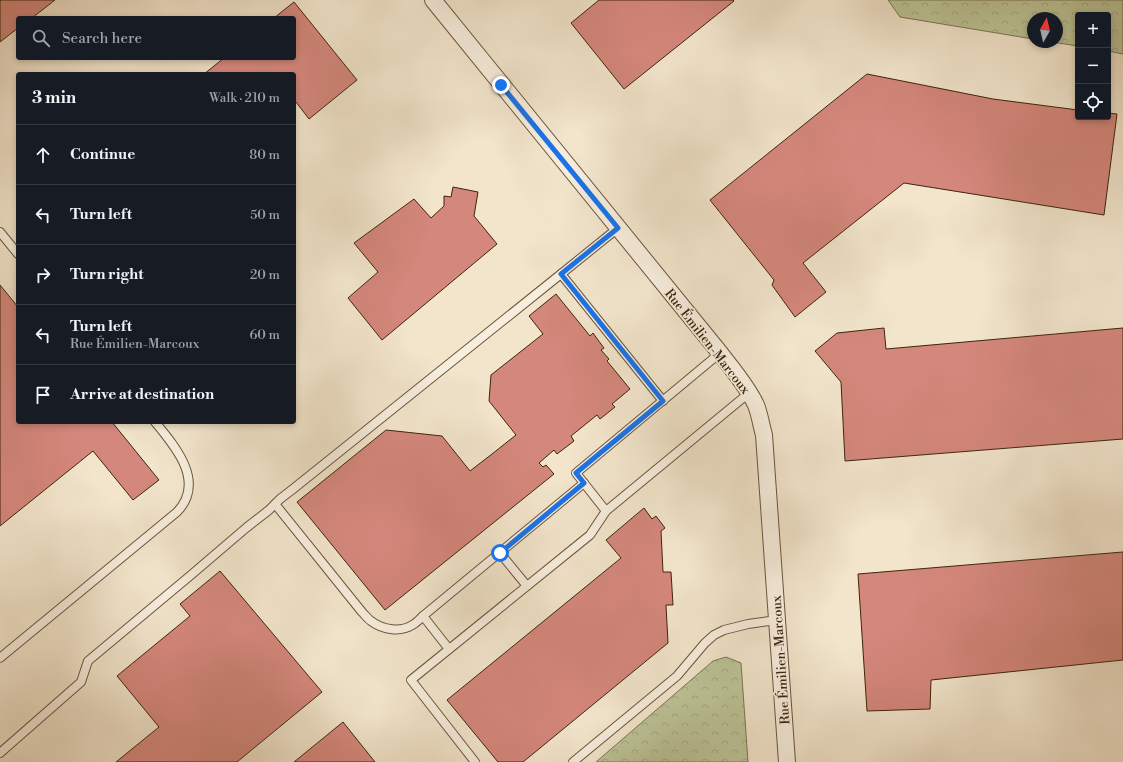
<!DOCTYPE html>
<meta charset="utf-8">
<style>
body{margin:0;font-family:"Libre Bodoni",serif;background:#242831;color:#f1f3f6}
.controls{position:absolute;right:12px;top:12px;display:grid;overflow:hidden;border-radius:4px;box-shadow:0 2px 6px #0003}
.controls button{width:36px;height:36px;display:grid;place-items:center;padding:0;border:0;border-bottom:1px solid #363941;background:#171b24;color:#f1f3f6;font:20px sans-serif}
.compass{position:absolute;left:1027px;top:12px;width:36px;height:36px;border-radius:50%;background:#171b24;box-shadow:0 2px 6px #0003;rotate:8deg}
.stop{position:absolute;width:12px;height:12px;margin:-9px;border:3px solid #1a73e8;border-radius:50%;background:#fff}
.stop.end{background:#1a73e8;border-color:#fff;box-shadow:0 1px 4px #0008}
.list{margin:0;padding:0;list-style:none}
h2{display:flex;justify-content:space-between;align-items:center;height:52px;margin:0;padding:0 16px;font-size:17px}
h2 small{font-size:13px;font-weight:400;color:#9ea1a6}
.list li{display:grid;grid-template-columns:26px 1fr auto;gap:12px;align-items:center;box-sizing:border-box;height:60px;padding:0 16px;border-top:1px solid #363941}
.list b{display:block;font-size:15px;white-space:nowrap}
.list p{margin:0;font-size:13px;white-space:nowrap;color:#9ea1a6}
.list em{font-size:13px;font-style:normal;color:#9ea1a6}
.icon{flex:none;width:22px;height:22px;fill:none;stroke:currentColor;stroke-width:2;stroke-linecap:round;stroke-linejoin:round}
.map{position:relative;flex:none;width:1123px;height:762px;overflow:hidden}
.search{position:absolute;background:#171b24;box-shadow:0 2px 6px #0003;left:16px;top:16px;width:280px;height:44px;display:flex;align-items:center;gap:10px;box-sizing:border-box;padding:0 14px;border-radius:4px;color:#9ea1a6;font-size:15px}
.panel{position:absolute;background:#171b24;box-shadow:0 2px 6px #0003;left:16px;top:72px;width:280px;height:352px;border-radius:4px}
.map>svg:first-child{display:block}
.forest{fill:url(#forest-crowns);stroke:#7d7451}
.building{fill:#d4877c;stroke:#3e250b}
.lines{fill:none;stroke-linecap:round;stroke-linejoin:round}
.lane-casing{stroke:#6b553b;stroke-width:10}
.street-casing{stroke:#6b553b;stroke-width:18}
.lane{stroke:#f7eede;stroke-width:8}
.street{stroke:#f7eede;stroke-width:16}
.route{stroke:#1a73e8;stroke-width:5}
.labels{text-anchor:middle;stroke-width:3.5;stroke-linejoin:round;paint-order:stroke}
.street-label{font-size:13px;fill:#3e250b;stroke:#f7eede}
</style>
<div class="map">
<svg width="1123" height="762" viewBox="0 0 1123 762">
<defs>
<pattern id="forest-crowns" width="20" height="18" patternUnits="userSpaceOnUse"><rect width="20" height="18" fill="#bcc497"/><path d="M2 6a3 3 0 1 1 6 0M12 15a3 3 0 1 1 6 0" fill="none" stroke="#a3a881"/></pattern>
</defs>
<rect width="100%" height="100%" fill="#f2e5cc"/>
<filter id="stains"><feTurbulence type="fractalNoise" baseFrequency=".005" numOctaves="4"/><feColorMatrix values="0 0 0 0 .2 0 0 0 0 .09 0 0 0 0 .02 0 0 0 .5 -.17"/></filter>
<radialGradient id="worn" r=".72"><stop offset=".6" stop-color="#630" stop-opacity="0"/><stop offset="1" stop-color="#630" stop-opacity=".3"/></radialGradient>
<g class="forest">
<polygon points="888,0 1123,0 1123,54 1108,51 1108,15 1078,15 1078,46 1052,42 1057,42 1057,18 1033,18 1033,39 900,17"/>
<polygon points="726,657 741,663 748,762 596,762 713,661"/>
</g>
<g class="building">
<polygon points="0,0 55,0 32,18 18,18 18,28 0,42"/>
<polygon points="599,0 733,0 734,1 624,89 571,23"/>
<polygon points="294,2 357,80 309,119 296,102 294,104 294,74 204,74 224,58 294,58 294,18 274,18"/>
<polygon points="867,74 993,99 1078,110 1078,117 1108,117 1108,113 1117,114 1104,215 904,183 803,263 826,292 795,317 772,285 774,280 710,200"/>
<polygon points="453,187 478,192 474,216 497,244 382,340 348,298 378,272 354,243 414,199 431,218 444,206 444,196 451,197"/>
<polygon points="0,285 18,307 18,422 112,422 159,480 133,500 93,451 0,526"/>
<polygon points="556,294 590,336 593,333 598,340 604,348 601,350 609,359 607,361 630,389 612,404 615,407 600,419 597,415 571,436 574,441 557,454 554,450 539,463 543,467 546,465 554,474 385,610 297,502 386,430 442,436 470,471 492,454 516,435 489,401 491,375 543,334 529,316"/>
<polygon points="884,328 886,349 1123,328 1123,439 845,461 841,382 815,351 837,333"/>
<polygon points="644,508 652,519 656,516 665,528 661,531 663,572 671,572 673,605 666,605 668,643 523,762 498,762 447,700 621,558 606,540"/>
<polygon points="1123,552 1123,660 931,680 930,709 867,711 858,574"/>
<polygon points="220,571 322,692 237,762 116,762 159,727 117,676 190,616 180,604"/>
<polygon points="343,722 375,762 294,762"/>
</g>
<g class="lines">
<g class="lane-casing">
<g id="lane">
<polyline points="618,228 561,274 663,401"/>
<polyline points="0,232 18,254"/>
<path d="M 275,504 L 362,612 C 365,615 368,619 371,621 C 383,630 401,633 414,624 C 417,622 420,619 423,616"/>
<polyline points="606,511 576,473 720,353"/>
<polyline points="500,553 527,586"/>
<polyline points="449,649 423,616 584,483"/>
<path d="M 0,658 L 177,512 C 206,482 175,446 155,422"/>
<polyline points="0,753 81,682 88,661 191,575 246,528 269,510 280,499 293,489 561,274"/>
<polyline points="475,762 411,680 590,535 606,511 749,393"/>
<polyline points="573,762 677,676 705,643 714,635 724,630 748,624 777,620"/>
</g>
</g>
<g class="street-casing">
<path id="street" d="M 433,0 L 720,353 C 733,370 747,386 756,405 C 760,415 761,425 764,435 L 787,762"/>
</g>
<use href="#lane" class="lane"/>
<use href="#street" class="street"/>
</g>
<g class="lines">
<polyline class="route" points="500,553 584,483 576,473 663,401 561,274 618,228 501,85"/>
</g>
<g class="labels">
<g class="street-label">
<text transform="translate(708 341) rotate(52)" y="5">Rue Émilien-Marcoux</text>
<text transform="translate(780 660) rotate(-94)" y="5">Rue Émilien-Marcoux</text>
</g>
</g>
<rect width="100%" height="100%" filter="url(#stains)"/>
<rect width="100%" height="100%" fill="url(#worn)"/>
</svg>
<div class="controls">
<button>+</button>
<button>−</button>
<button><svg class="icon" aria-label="locate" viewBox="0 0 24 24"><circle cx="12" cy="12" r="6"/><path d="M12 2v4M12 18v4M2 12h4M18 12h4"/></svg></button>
</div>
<svg class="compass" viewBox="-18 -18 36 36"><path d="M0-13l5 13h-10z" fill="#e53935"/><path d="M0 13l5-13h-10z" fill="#9ea1a6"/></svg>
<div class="stop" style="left:500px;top:553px"></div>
<div class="stop end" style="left:501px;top:85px"></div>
<div class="search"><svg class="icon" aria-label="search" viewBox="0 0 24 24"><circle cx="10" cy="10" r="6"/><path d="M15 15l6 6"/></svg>Search here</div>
<section class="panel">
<h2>3 min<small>Walk · 210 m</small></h2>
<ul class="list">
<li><svg class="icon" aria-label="ahead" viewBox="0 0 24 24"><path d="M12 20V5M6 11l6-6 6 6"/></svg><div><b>Continue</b></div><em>80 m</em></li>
<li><svg class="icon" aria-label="left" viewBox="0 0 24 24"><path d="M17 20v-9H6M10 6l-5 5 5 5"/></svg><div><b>Turn left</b></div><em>50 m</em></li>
<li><svg class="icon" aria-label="right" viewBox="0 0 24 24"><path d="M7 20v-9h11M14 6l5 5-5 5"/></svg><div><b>Turn right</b></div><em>20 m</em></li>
<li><svg class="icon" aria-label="left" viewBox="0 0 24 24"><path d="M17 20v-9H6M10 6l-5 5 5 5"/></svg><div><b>Turn left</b><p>Rue Émilien-Marcoux</p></div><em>60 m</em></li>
<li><svg class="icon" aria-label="arrive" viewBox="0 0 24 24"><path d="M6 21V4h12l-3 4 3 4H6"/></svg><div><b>Arrive at destination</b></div></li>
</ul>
</section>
</div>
